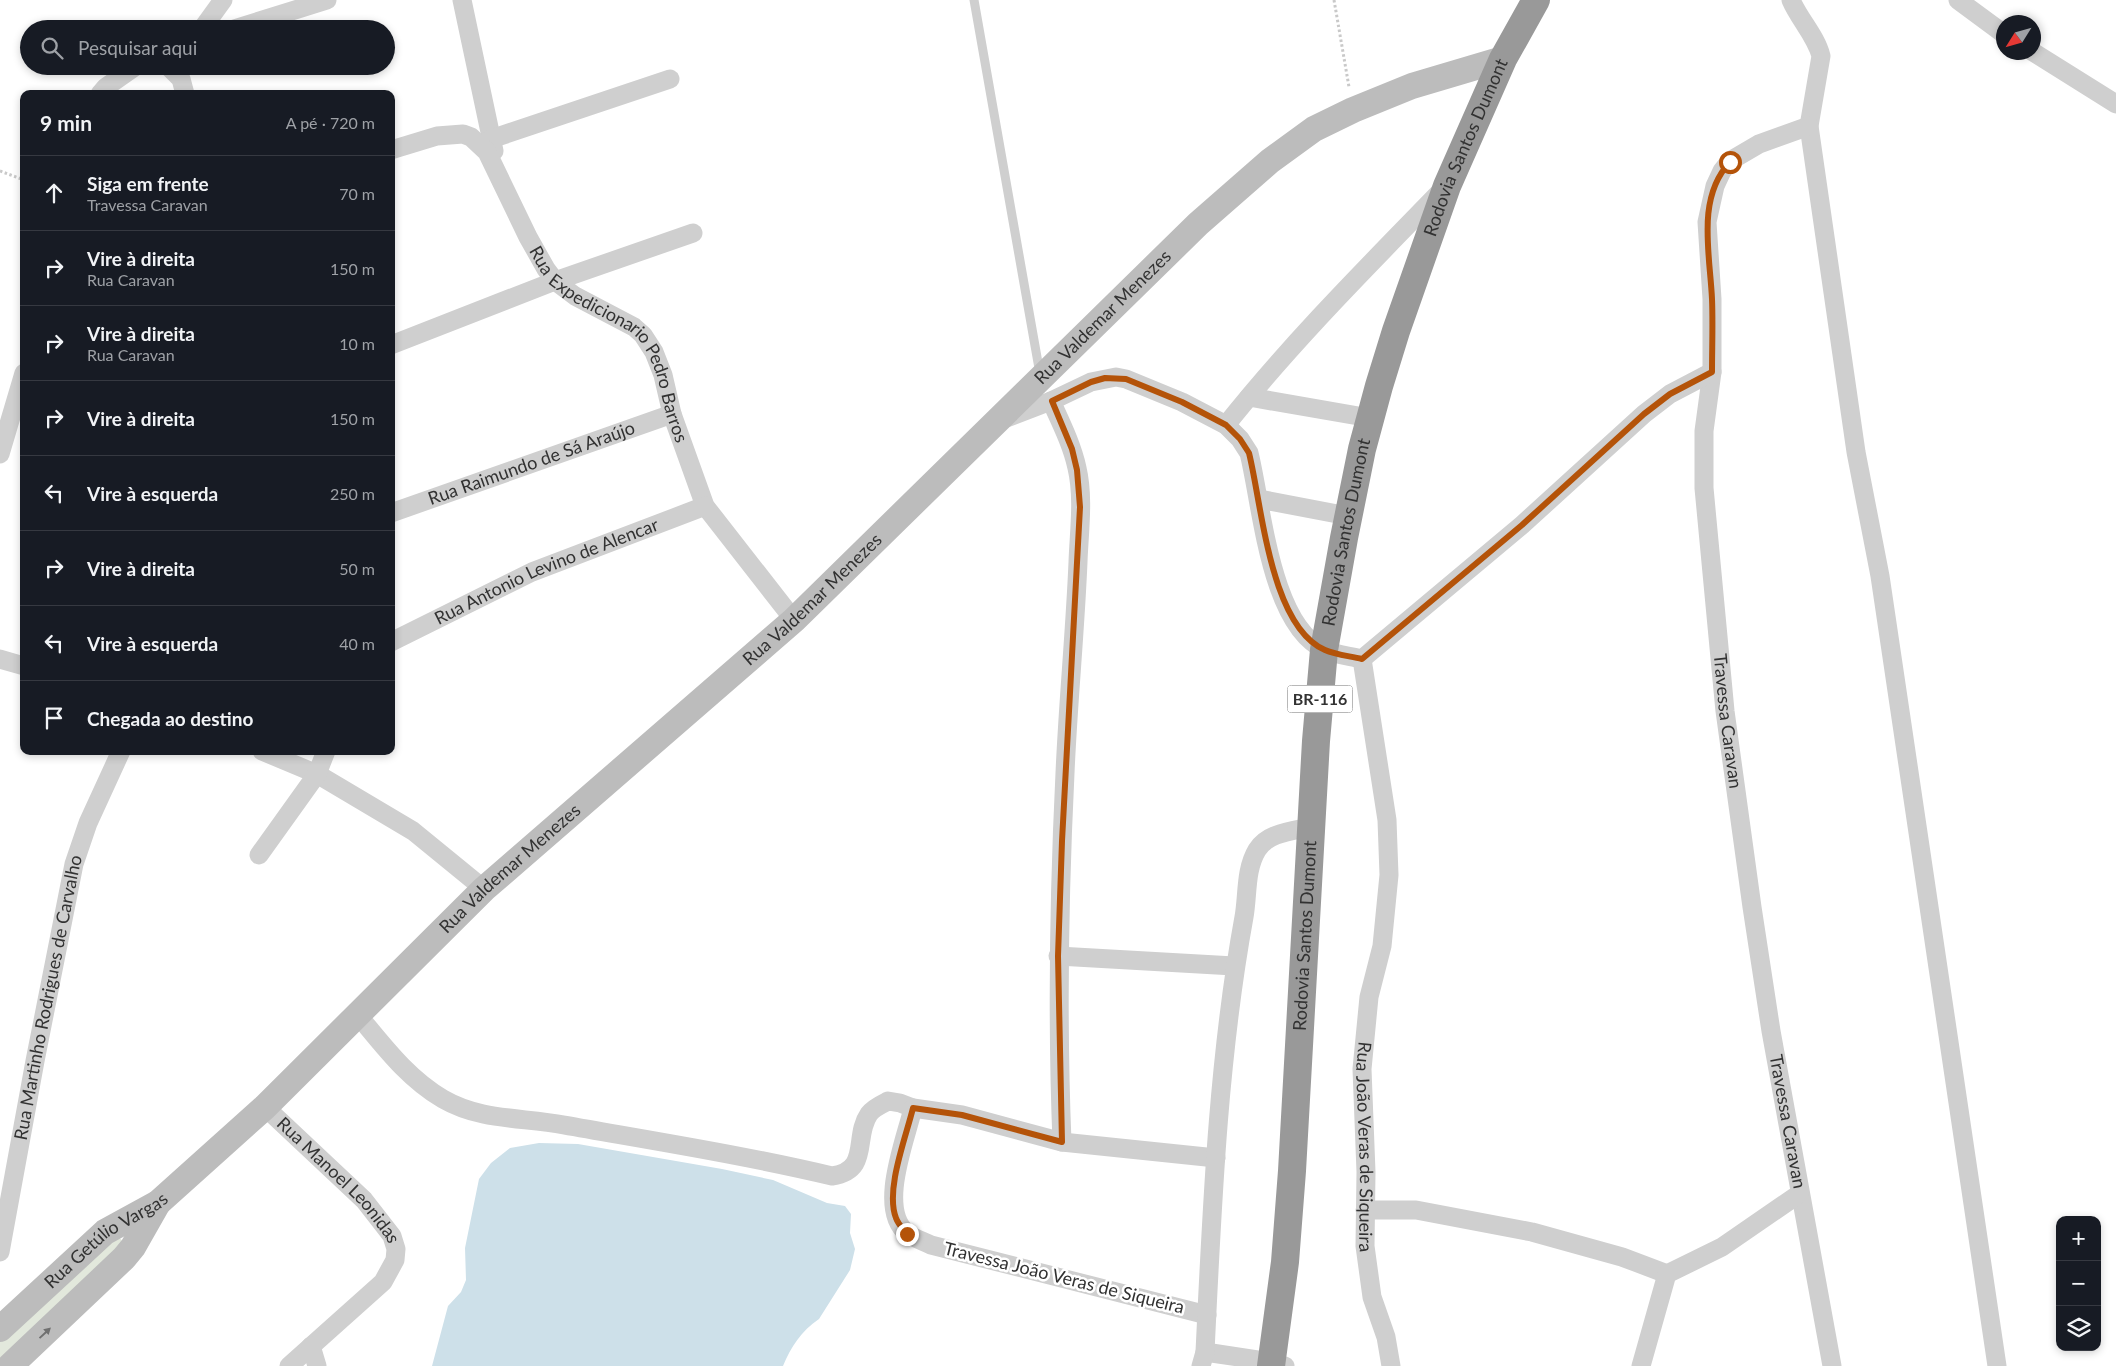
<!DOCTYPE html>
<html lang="pt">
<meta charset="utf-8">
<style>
body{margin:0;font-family:Lato,sans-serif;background:#242831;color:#f1f3f6}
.controls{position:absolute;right:15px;bottom:15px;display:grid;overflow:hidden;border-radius:10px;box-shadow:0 2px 8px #0003}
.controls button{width:45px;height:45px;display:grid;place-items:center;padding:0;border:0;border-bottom:1px solid #363941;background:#171b24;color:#f1f3f6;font:25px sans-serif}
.compass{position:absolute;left:1996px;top:15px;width:45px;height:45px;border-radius:50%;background:#171b24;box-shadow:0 2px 8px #0003;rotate:233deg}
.stop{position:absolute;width:15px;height:15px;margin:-11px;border:4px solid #b45309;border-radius:50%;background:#fff}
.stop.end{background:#b45309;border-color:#fff;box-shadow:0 1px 5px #0008}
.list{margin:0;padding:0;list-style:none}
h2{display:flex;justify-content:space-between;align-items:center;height:65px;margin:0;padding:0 20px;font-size:21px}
h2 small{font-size:16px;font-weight:400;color:#9ea1a6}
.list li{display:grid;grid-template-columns:32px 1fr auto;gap:15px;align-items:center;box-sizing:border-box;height:75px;padding:0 20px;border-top:1px solid #363941}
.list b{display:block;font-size:19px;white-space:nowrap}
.list p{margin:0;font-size:16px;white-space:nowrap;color:#9ea1a6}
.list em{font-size:16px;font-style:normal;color:#9ea1a6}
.icon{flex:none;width:28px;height:28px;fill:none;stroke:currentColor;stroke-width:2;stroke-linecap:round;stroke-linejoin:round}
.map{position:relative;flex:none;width:2116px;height:1366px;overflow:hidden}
.search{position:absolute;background:#171b24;box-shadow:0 2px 8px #0003;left:20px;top:20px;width:375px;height:55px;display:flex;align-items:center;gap:12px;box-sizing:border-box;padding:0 18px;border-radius:28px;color:#9ea1a6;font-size:19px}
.panel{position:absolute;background:#171b24;box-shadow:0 2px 8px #0003;left:20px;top:90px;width:375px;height:665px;border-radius:10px}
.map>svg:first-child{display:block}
.green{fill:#e2e8dc}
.water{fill:#cde0e9}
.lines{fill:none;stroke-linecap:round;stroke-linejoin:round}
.path{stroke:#c9c9c9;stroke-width:3;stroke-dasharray:2.5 2.5;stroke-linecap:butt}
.lane{stroke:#cfcfcf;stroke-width:9}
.street{stroke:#cfcfcf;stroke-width:19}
.secondary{stroke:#bcbcbc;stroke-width:26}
.highway{stroke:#999;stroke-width:28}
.oneway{fill:#707070}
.route{stroke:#b45309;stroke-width:6}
.labels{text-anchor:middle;stroke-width:5;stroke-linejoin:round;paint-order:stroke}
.shield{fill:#fff;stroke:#707070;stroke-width:1}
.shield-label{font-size:16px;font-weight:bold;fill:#323232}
.street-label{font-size:18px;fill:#323232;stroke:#fff}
</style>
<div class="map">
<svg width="2116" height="1366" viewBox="0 0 2116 1366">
<rect width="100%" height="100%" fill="#fff"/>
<polygon class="green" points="111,1234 121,1239 124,1246 0,1364 0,1340"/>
<path class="water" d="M 539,1143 L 578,1144 L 722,1169 L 773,1180 L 827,1203 L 845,1206 L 851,1214 L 850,1233 L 855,1249 L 850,1270 L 819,1319 C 801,1331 791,1347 783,1366 L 432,1366 L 448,1306 L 461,1292 L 466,1280 L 465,1248 L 479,1179 L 491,1163 L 510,1148 Z"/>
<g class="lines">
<g class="path">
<polyline points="1334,0 1349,87"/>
<polyline points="0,171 24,180"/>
</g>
<polyline class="lane" points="974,0 1040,374"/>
<g class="street">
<polyline points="462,0 494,151"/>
<path d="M 1791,0 C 1799,19 1816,36 1821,56 L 1809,126 L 1856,452 L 1880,576 L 1997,1366"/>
<polyline points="1958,0 2004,34"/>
<polyline points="202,29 223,0"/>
<polyline points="234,29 327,0"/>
<polyline points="2033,52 2116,104"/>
<polyline points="168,66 181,79 185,94"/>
<polyline points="100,94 106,87 136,66"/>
<path id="s1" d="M 1809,126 L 1759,144 L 1730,161 L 1722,171 L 1715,186 L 1707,222 L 1712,299 L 1712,372 L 1704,431 L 1704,488 L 1725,711 L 1752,907 L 1771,1031 L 1832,1366"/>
<polyline points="491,139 670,79"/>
<path id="s2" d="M 391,150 L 437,136 L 463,134 L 471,137 L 487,152 L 528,237 L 546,269 L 555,281 L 575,296 L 634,327 L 643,335 L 654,352 L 663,375 L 672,414 L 705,506 L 794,620"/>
<polyline points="391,345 555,281 693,233"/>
<polyline points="1249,397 1370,418"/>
<path d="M 1051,401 C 1061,423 1072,445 1077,468 C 1084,498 1079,532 1078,562 C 1075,633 1068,703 1065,773 C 1059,896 1057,1019 1062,1142"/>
<path d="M 1004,419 L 1051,401 L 1091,382 L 1116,377 L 1126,379 L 1182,402 L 1226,425 L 1240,439 L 1249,453 C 1262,505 1270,626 1325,650 C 1336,655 1350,656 1362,659 L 1522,525 L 1644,414 L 1670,394 L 1712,372"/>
<path d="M 1226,425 C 1292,342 1368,266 1442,190"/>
<polyline points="0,454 24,373"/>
<polyline points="1259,499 1348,516"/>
<path id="s3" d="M 391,513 L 672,414"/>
<path id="s4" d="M 391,642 L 532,572 L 705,506"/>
<polyline points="0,659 24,666"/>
<path id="s5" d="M 1362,659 L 1387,820 L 1389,875 L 1382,946 L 1369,997 L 1362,1069 L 1366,1172 L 1365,1246 L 1372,1297 L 1386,1337 L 1391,1366"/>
<polyline points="262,751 317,774 413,831 484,889"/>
<polyline points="259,855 317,774 326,751"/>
<polyline points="1058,956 1234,966"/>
<path d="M 357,1014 C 383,1045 407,1078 443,1099 C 481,1121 522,1117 564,1125 C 654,1141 743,1155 832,1176 C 871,1170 853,1137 869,1114 C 873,1108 882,1104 888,1101 L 900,1103 L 913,1108"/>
<path id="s6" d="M 265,1107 L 364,1200 L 392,1236 L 396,1249 L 395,1260 L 383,1282 L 289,1366"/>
<polyline points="1365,1210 1416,1210 1532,1232 1622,1257 1667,1274"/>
<path id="s7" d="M 0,1252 L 35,1061 L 74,864 L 88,823 L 121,751"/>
<path d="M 1207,1315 L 931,1245 C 923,1241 913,1238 907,1233 C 877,1209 906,1139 913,1108 L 962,1115 L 1062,1142 L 1216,1158"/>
<polyline points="311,1346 317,1366"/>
<polyline points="1205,1352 1272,1362 1285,1366"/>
<path d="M 1201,1366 L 1205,1352 C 1212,1208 1218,1059 1244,917 C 1248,895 1245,870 1257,850 C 1267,833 1292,831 1310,827"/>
<polyline points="1641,1366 1667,1274 1722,1247 1799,1194"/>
</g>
<g class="secondary">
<path id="s8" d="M 0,1329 L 105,1232 L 158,1203 L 265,1107 L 484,889 L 794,620 L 1198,224 L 1270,161 L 1314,129 L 1353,110 L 1412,86 L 1503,59"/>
<polyline points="10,1366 124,1258 133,1247 158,1203"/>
</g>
<path class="highway" id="s9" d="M 1271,1366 L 1285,1262 L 1292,1171 L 1316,741 L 1324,650 L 1344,538 L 1362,449 L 1379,386 L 1396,331 L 1447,186 L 1503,59 L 1536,0"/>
</g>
<defs><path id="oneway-solid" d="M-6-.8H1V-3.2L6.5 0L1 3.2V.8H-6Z" transform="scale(1.25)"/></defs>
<use class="oneway" href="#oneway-solid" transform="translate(45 1333) rotate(-43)"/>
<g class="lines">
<path class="route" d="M 907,1234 C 903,1229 898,1224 896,1218 C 885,1190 906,1137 913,1108 L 962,1115 L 1062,1142 L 1058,956 L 1062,841 L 1080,507 L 1077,470 L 1072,449 L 1052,401 L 1091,382 L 1105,378 L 1126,379 L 1182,402 L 1226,425 L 1240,439 L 1249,453 C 1262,505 1270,626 1325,650 C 1336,655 1350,656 1362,659 L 1522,525 L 1644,414 L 1670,394 L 1712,372 C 1712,348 1713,323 1712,299 C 1710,254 1696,198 1730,162"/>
</g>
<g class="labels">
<rect class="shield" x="1287.5" y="685.5" width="65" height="27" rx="4"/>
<g class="shield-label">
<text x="1320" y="705">BR-116</text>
</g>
<g class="street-label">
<text dy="6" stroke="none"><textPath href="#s9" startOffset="1242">Rodovia Santos Dumont</textPath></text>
<text dy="6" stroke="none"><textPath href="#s8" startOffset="1499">Rua Valdemar Menezes</textPath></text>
<text dy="6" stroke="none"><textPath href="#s2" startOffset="340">Rua Expedicionario Pedro Barros</textPath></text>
<text dy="6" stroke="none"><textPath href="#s3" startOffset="149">Rua Raimundo de Sá Araújo</textPath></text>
<text dy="6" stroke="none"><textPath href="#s9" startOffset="838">Rodovia Santos Dumont</textPath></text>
<text dy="6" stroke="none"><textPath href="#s4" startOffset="171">Rua Antonio Levino de Alencar</textPath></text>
<text dy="6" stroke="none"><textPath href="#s8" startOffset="1094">Rua Valdemar Menezes</textPath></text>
<text dy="6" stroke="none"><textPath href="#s1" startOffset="654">Travessa Caravan</textPath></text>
<text dy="6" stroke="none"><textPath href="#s8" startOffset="689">Rua Valdemar Menezes</textPath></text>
<text dy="6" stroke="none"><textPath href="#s9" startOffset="432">Rodovia Santos Dumont</textPath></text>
<text dy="6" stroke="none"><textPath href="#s7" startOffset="259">Rua Martinho Rodrigues de Carvalho</textPath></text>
<text dy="6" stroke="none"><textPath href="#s1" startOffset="1059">Travessa Caravan</textPath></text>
<text dy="6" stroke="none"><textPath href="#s5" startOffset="492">Rua João Veras de Siqueira</textPath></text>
<text dy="6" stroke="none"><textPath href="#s6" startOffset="104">Rua Manoel Leonidas</textPath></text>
<text dy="6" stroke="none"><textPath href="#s8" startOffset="139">Rua Getúlio Vargas</textPath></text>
<text transform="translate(1064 1278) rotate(14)" y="6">Travessa João Veras de Siqueira</text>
</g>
</g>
</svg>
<div class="controls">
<button>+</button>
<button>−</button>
<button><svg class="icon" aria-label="layers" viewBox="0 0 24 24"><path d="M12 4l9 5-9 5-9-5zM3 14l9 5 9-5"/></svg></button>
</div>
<svg class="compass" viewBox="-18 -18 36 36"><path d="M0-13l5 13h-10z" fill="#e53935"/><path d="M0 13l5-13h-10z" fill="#9ea1a6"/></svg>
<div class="stop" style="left:1730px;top:162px"></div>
<div class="stop end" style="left:907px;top:1234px"></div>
<div class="search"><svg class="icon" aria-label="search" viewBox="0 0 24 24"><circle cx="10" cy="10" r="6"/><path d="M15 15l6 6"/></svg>Pesquisar aqui</div>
<section class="panel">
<h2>9 min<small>A pé · 720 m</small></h2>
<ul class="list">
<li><svg class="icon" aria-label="ahead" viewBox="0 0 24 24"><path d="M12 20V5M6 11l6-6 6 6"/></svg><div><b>Siga em frente</b><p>Travessa Caravan</p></div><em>70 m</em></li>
<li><svg class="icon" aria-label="right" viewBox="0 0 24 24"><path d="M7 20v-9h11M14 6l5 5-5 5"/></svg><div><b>Vire à direita</b><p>Rua Caravan</p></div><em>150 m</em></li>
<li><svg class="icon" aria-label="right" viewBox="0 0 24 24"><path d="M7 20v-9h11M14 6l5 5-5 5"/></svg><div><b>Vire à direita</b><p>Rua Caravan</p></div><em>10 m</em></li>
<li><svg class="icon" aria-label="right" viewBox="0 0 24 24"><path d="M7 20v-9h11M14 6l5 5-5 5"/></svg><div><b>Vire à direita</b></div><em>150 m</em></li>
<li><svg class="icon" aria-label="left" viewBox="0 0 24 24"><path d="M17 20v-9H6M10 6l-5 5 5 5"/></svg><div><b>Vire à esquerda</b></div><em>250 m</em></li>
<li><svg class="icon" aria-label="right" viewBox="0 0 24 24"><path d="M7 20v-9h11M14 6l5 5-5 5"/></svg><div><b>Vire à direita</b></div><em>50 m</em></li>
<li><svg class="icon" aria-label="left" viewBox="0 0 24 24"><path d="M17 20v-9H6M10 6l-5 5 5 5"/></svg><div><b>Vire à esquerda</b></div><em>40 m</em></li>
<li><svg class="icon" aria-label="arrive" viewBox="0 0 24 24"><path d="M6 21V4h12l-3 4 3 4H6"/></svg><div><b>Chegada ao destino</b></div></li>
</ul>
</section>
</div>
